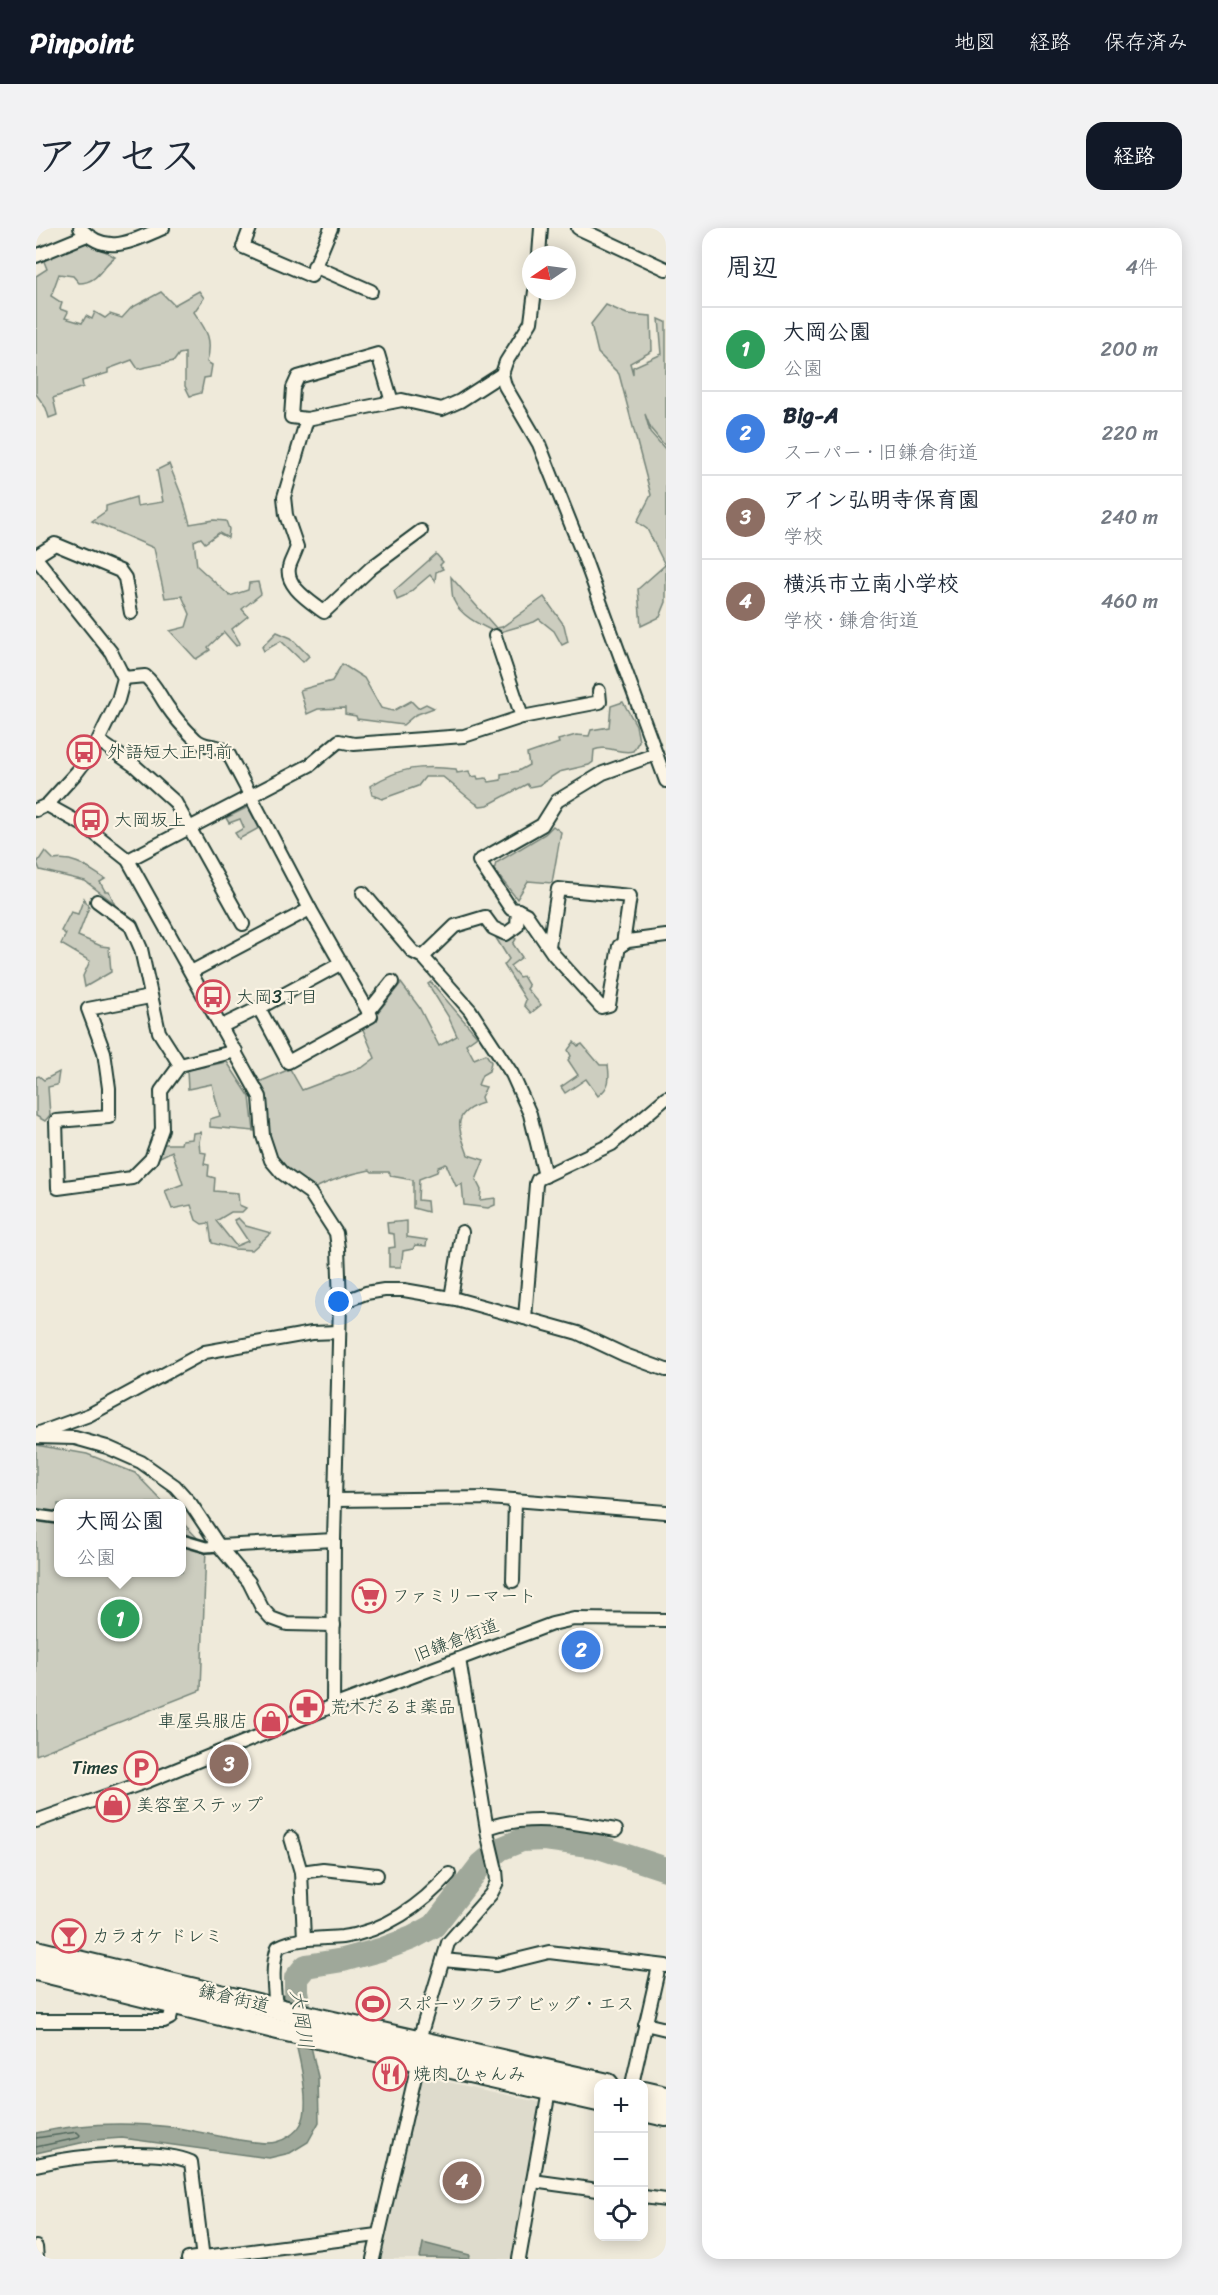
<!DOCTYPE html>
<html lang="ja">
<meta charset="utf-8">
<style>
body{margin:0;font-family:Sriracha,"Klee One",sans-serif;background:#f2f2f3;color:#1f2937}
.controls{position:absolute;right:18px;bottom:18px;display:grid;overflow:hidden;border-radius:12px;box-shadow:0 3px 15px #0003}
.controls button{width:54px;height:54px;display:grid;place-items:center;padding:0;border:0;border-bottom:2px solid #e0e1e3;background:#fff;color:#1f2937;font:30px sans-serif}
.compass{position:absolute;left:486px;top:18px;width:54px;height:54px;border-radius:50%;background:#fff;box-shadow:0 3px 15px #0003;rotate:257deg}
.you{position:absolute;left:303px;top:1074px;width:21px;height:21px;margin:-15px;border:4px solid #fff;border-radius:50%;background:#1a73e8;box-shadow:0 0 0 9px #1a73e833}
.badge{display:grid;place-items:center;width:39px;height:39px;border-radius:50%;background:#111827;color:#fff;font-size:20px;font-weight:700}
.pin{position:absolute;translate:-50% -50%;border:3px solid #fff;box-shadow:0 2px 6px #0006}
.popup{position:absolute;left:18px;top:1271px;width:132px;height:78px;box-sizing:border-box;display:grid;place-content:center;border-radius:12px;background:#fff;filter:drop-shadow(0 2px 4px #0005);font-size:20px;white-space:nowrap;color:#747a83}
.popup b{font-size:22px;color:#1f2937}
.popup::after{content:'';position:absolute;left:50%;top:100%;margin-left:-12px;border:12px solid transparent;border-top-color:#fff}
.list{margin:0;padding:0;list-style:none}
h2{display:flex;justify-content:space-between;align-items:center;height:78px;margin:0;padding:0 24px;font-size:26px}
h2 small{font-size:20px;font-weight:400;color:#747a83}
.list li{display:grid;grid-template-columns:39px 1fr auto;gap:18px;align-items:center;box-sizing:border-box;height:84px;padding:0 24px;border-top:2px solid #e0e1e3}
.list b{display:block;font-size:22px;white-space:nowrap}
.list p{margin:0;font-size:20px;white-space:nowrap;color:#747a83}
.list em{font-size:20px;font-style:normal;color:#747a83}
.icon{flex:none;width:33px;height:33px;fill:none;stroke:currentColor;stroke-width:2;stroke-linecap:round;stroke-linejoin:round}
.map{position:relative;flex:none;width:630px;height:2031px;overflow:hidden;border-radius:18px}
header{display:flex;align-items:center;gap:36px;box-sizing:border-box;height:84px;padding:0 30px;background:#111827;color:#fff}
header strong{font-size:28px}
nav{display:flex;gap:33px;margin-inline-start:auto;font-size:21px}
.intro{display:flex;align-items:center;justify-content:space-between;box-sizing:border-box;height:144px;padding:0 36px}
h1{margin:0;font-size:42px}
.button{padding:15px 27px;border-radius:18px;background:#111827;color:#fff;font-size:21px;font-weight:700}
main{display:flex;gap:36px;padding:0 36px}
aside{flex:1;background:#fff;border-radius:18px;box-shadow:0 3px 15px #0003}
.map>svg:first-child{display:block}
.built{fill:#dedbcc}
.green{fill:#cccdbf;stroke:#76857a;stroke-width:1.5}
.water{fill:#9fa89a;stroke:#6c7d71;stroke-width:1.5}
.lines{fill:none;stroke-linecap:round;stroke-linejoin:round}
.shore{stroke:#52685d;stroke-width:1.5}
.river{stroke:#9fa89a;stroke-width:24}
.pedestrian-casing{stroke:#1f3d34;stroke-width:14}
.minor-casing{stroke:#1f3d34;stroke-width:16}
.primary-casing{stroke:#1f3d34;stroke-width:24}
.pedestrian{stroke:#fcf5e5;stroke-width:9}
.minor{stroke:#fcf5e5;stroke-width:12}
.primary{stroke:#fcf5e5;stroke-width:20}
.labels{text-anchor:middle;stroke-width:4.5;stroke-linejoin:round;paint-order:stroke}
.poi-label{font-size:18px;fill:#1f3d34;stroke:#fcf5e5;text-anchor:start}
.street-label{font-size:18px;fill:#1f3d34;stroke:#fcf5e5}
.water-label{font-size:20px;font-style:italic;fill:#455d53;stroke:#fcf5e5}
</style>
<header>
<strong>Pinpoint</strong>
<nav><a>地図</a><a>経路</a><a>保存済み</a></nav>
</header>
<div class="intro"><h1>アクセス</h1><a class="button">経路</a></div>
<main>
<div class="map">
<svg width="630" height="2031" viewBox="0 0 630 2031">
<rect width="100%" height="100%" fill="#efeada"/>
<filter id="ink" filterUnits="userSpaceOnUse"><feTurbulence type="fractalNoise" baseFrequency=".0167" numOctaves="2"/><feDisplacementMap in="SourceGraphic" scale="12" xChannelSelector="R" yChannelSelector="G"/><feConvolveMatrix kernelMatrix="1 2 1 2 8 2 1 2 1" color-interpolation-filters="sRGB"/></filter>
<g filter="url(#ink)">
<polygon class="built" points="385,1848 507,1875 478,2031 342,2031"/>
<g class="green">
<path d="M 45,13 L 62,19 L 79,29 C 65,38 63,55 43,55 L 37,48 L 23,46 L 15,68 L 26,75 L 24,81 L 32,84 L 29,90 L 46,95 L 50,88 L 56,91 L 59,84 L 69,90 L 74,86 L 86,90 L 95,80 L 125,64 L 138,77 L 163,63 L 168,70 L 158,84 C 171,103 177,111 171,134 L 176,137 L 174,149 L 168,150 L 165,165 L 154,168 L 149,158 L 149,125 L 143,126 L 138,133 L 102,141 L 96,132 L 72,141 L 72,145 L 46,153 L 47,159 L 17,170 L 21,187 L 13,190 L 10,180 L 0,166 L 0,48 L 11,41 L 7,31 Z"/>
<polygon points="570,77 591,86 615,88 616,123 594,135 597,146 597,139 626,126 623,91 630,94 630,219 615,201 609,186 614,204 630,222 630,374 624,389 605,398 602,361 629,337 611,301 601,294 615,267 583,146 562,125 555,96"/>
<polygon points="133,236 147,271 154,296 178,292 190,293 193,301 192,310 183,305 169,315 165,310 158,313 161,338 194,368 212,362 213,355 222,354 225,366 206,381 212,388 196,401 204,415 200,418 188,404 172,419 174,422 160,431 134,403 150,399 154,386 146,368 129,370 118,320 56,293 70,283 70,278 100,269 101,278 127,274 121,242"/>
<polygon points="400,326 407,334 404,337 407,341 400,344 399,353 394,347 368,369 361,372 358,363"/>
<path d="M 415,349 L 460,400 L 466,399 L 508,369 L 528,397 L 532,414 L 526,417 L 518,403 L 503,391 L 498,394 L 461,405 C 447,398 425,389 418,373 C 415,366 416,357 415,349 Z"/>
<polygon points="241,404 255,410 273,428 267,434 245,413 228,423 226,419"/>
<polygon points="306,436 328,450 345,480 357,483 375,473 382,480 390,476 398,480 379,487 367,497 321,491 320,488 309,486 309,480 282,481 271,486 264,462 296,453"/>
<path d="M 587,474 L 600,497 L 603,513 L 597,523 C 584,527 571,516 558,522 L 557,534 L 553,537 L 523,544 L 503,557 L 493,559 L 491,556 L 452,577 L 444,578 L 439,575 L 407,549 L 389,549 L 382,558 L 346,571 L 336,567 L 334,558 C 364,539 385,537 420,541 L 421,545 L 433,543 L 435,549 L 441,548 L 442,551 L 450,550 L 453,554 L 465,552 L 465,546 L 482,543 L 493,537 L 491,526 L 523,515 L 522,512 L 540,507 L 553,508 L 555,502 L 573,499 L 575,478 Z"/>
<polygon points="212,579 223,600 203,611 199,605 208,600 204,591 193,595 190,590"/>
<polygon points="517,598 525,604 516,655 492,653 481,671 458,642 460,635 509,606"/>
<path d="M 9,623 L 18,632 C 38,628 52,640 69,651 L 64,654 L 69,663 L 73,663 L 78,675 L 49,653 L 4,642 L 1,635 Z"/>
<polygon points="48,670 53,679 42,708 65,718 73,719 75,744 49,759 47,748 54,733 25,716 30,706 25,703 35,684 42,686"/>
<polygon points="476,708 480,711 477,716 486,729 474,738 483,749 487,748 493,758 491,761 505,777 495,785 488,777 490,772 468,737 473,731 460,710 469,713"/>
<path d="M 395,754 L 441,808 L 430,816 L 438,831 L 450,826 L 455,834 L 453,843 L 446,847 L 442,857 L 450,859 L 445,869 L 447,875 C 414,885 423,901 432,927 L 448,932 L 440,952 L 445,962 L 444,972 L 459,970 L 459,977 L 452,980 L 428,977 L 426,956 L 420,958 L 410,936 L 402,939 L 401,944 L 383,951 L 382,972 L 391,973 L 392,984 L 377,980 L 377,952 L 355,948 L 353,944 L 336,944 L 334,942 C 313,946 295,952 275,962 L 239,930 L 231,906 L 229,867 L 223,854 L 254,841 L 266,862 L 327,839 L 339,830 L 326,799 L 338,789 L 365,755 L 383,779 L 403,818 L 421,808 L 412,788 L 392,756 Z"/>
<path d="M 538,814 L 542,818 L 546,816 L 564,837 L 572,837 C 574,851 574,859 562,868 L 550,851 L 529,865 L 525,859 L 542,847 L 532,832 L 535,828 L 532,822 Z"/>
<polygon points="191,834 214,869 218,903 174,899 174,891 184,888 176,856 152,861 151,842"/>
<polygon points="23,844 21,857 12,859 14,887 9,893 0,888 0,849 3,848 8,852"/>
<polygon points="165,904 163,914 164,924 170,925 168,936 173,937 172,948 179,950 178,963 202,965 203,977 210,980 206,984 195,984 180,993 200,1018 212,1013 198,992 202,990 210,998 235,1005 216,1022 198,1021 176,1015 173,995 166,996 160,992 155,977 136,981 129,963 147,956 136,923 124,929 122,926 128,916 145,916 146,912 156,911 157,905"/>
<polygon points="371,993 371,1009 391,1012 390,1018 379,1017 377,1021 367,1023 365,1039 353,1039 353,1020 359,1019 358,1006 352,1005 351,995"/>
<polygon points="0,1217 51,1226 99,1245 128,1275 22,1276 22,1344 146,1344 146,1294 170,1319 165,1462 0,1527"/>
</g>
<g class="water">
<path d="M 247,1767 L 264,1770 L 282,1849 L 283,1894 L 272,1914 L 254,1925 L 233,1930 L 86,1910 L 58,1912 L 0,1925 L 0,1905 C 44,1895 91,1894 136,1899 C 159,1902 222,1919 240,1914 C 249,1912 260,1905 265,1896 C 279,1873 254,1794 247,1767 Z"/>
<polygon points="387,2015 434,2027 433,2031 384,2030"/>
</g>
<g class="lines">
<polyline class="shore" points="0,1910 41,1904 44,1907 42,1910 0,1919"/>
<polyline class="river" points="267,1801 260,1763 260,1750 270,1738 307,1732 347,1721 376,1710 398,1698 445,1637 464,1621 486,1612 509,1611 560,1618 630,1641"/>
<g class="pedestrian-casing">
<g id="pedestrian">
<polyline points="0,1287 22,1290"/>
<polyline points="146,1312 170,1319 183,1318"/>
</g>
</g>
<g class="minor-casing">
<g id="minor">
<path d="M 44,0 C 71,29 96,13 127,0"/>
<polyline points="214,0 207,19 275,48 295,0"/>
<polyline points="542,0 630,41"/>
<polyline points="503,27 505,0"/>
<polyline points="0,28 51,7"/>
<polyline points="278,38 335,63"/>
<polyline points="499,63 495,94 470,134 466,146 469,158 503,216 546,324 630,553"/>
<polyline points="356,174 342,126 262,149 257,160 255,189 271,191 366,172 406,181 424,173 466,146"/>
<path d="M 271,191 L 248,269 L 250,287 L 261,319 C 259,325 256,331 254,336 C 246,357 275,374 288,384 L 335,340 L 385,303"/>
<polyline points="0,328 19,316 84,343 89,350 95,385"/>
<polyline points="0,330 75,424 88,450 82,472 57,523 41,544 11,577 0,582"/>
<path d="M 88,450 L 109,448 C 120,457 123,467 131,478 C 139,490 149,501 159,511 C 170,522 181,514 192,525 L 274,681"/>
<polyline points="486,489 564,474 563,463"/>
<polyline points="63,513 99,538 139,574 207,696"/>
<polyline points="11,577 49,598 92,632 224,869 227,908 235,932 246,945 274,965 300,1005 302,1020 304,1075 298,1312 297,1478"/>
<polyline points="92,632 274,537 303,513 318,516 428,508 486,489 459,408"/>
<polyline points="327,665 377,724 387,729 434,782 476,846 494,886 509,948"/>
<polyline points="61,673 95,698 105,721 123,804 144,837"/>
<polyline points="482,682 490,686 518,727 565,779 573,777 583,718 592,713 630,708"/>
<polyline points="513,718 522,661 594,668 587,716"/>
<polyline points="387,729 419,698 449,689 457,700 470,706 481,698 482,682 475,681 443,633 506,597 521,573 567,545 620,526"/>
<polyline points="155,744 274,681 335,788 252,834 223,780 304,736"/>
<polyline points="114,769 52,781 68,824 73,860 73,889 20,893 22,960 96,950 115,931 126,901 125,863 144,837 200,823"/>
<polyline points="332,784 356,754"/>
<polyline points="186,798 223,780"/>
<polyline points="415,1070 426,1004"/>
<polyline points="304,1075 330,1065 348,1062 368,1062 420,1071 542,1105 589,1127 630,1142"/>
<polyline points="489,1090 500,956 502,951 576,916 630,870"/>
<polyline points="1,1206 53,1187 169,1124 276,1105 303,1104"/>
<polyline points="0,1209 39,1210 71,1219 105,1234 139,1258 155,1276 183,1318 213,1354 226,1380 235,1390 251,1396 298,1397"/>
<polyline points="299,1272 452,1270 630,1284"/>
<polyline points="183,1318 298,1312"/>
<polyline points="477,1353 479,1272"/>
<polyline points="0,1593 112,1553 297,1478 516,1396 538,1391 630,1392"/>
<path d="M 451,1600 C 495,1585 536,1594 580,1602"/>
<polyline points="255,1610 265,1644 268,1711"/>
<polyline points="265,1644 287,1641 341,1647"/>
<polyline points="407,1732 460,1737 513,1724 630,1738"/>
<path d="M 240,1780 C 238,1759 235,1739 242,1719 C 262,1709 284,1711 306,1709 C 348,1704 386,1677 413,1646"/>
<polyline points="0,1793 128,1793 134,1790 138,1774"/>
<polyline points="609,1796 630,1801"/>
<polyline points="596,1856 623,1738"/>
<path d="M 0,1937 C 37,1928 121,1919 155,1934 L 167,2031"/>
<polyline points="497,1953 562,1962"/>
<polyline points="608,1969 630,1972"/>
<polyline points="0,2019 1,2031"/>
<polyline points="152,2031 341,2007"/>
<polyline points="337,2031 381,1840 385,1805 412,1715 455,1666 461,1654 460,1642 452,1608 423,1431"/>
<polyline points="483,2031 513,1863"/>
</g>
</g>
<g class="primary-casing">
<g id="primary">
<polyline points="0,1723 288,1792 572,1856"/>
<polyline points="0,1742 242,1801 562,1873"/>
<polyline points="608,1864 630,1869"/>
<polyline points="608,1883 630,1888"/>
</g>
</g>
<use href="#pedestrian" class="pedestrian"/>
<use href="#minor" class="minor"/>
<use href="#primary" class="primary"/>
</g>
</g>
<defs>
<g id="bus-ring" transform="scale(1.725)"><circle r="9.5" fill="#fcf5e5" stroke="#d1495b" stroke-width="1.5"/><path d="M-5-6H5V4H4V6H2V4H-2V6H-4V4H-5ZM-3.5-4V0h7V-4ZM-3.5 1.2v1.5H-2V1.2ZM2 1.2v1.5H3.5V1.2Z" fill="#d1495b"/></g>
<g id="supermarket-ring" transform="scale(1.725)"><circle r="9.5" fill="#fcf5e5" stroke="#d1495b" stroke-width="1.5"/><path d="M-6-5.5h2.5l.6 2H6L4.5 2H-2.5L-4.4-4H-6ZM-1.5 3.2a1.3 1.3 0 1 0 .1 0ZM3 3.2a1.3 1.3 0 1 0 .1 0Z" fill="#d1495b"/></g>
<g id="pharmacy-ring" transform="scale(1.725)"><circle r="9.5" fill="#fcf5e5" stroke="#d1495b" stroke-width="1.5"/><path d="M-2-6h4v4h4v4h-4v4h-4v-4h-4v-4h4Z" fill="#d1495b"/></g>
<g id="shop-ring" transform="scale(1.725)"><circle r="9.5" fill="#fcf5e5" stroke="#d1495b" stroke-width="1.5"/><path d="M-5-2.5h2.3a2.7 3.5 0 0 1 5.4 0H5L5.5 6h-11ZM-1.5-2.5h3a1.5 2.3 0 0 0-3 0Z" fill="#d1495b"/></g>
<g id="parking-ring" transform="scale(1.725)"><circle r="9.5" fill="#fcf5e5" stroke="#d1495b" stroke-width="1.5"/><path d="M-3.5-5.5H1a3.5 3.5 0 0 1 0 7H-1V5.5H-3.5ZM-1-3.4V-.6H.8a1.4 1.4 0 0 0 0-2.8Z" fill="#d1495b"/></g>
<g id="bar-ring" transform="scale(1.725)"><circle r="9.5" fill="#fcf5e5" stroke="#d1495b" stroke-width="1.5"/><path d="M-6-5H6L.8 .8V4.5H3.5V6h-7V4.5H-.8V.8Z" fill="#d1495b"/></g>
<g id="stadium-ring" transform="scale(1.725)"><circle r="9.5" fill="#fcf5e5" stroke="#d1495b" stroke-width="1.5"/><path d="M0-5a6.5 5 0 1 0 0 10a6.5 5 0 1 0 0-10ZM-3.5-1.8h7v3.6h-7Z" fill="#d1495b"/></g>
<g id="restaurant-ring" transform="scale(1.725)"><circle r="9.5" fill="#fcf5e5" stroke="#d1495b" stroke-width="1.5"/><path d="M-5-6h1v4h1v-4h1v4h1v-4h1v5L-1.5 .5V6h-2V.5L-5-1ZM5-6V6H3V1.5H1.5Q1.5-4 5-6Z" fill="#d1495b"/></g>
</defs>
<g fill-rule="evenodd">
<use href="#bus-ring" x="48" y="524"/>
<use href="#bus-ring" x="55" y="592"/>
<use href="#bus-ring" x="177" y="769"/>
<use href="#supermarket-ring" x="333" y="1368"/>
<use href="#pharmacy-ring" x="271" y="1479"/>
<use href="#shop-ring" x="235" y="1493"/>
<use href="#parking-ring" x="105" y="1540"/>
<use href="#shop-ring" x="77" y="1577"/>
<use href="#bar-ring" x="33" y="1708"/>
<use href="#stadium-ring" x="337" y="1776"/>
<use href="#restaurant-ring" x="354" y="1846"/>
</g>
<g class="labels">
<g class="poi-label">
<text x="71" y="530">外語短大正門前</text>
<text x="78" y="598">大岡坂上</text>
<text x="200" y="775">大岡3丁目</text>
<text x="356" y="1374">ファミリーマート</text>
<text x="294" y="1485">荒木だるま薬品</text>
<text x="212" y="1499" text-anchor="end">車屋呉服店</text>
<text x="82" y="1546" text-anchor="end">Times</text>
<text x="100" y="1583">美容室ステップ</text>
<text x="56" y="1714">カラオケ ドレミ</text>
<text x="360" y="1782">スポーツクラブ ビッグ・エス</text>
<text x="377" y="1852">焼肉 ひゃんみ</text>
</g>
<g class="street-label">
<text transform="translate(420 1412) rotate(-21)" y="6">旧鎌倉街道</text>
<text transform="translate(198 1770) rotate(13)" y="6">鎌倉街道</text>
</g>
<g class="water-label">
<text transform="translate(266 1791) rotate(81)" y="7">大岡川</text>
</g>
</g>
</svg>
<div class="controls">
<button>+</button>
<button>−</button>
<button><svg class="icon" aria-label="locate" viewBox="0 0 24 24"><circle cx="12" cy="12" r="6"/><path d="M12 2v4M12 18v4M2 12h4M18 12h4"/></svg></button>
</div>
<svg class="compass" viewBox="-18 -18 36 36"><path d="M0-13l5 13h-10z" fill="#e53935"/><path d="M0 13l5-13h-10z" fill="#747a83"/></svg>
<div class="you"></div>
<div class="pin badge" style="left:84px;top:1391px;background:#2e9e5b">1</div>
<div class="popup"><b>大岡公園</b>公園</div>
<div class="pin badge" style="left:545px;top:1422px;background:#3f7fe0">2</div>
<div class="pin badge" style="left:193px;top:1536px;background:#8d6e63">3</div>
<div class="pin badge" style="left:426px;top:1953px;background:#8d6e63">4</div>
</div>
<aside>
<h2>周辺<small>4件</small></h2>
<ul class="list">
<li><span class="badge" style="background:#2e9e5b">1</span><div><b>大岡公園</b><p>公園</p></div><em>200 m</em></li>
<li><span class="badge" style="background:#3f7fe0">2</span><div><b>Big-A</b><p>スーパー · 旧鎌倉街道</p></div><em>220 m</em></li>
<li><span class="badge" style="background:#8d6e63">3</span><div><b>アイン弘明寺保育園</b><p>学校</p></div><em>240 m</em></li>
<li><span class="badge" style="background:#8d6e63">4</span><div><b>横浜市立南小学校</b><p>学校 · 鎌倉街道</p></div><em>460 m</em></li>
</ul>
</aside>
</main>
